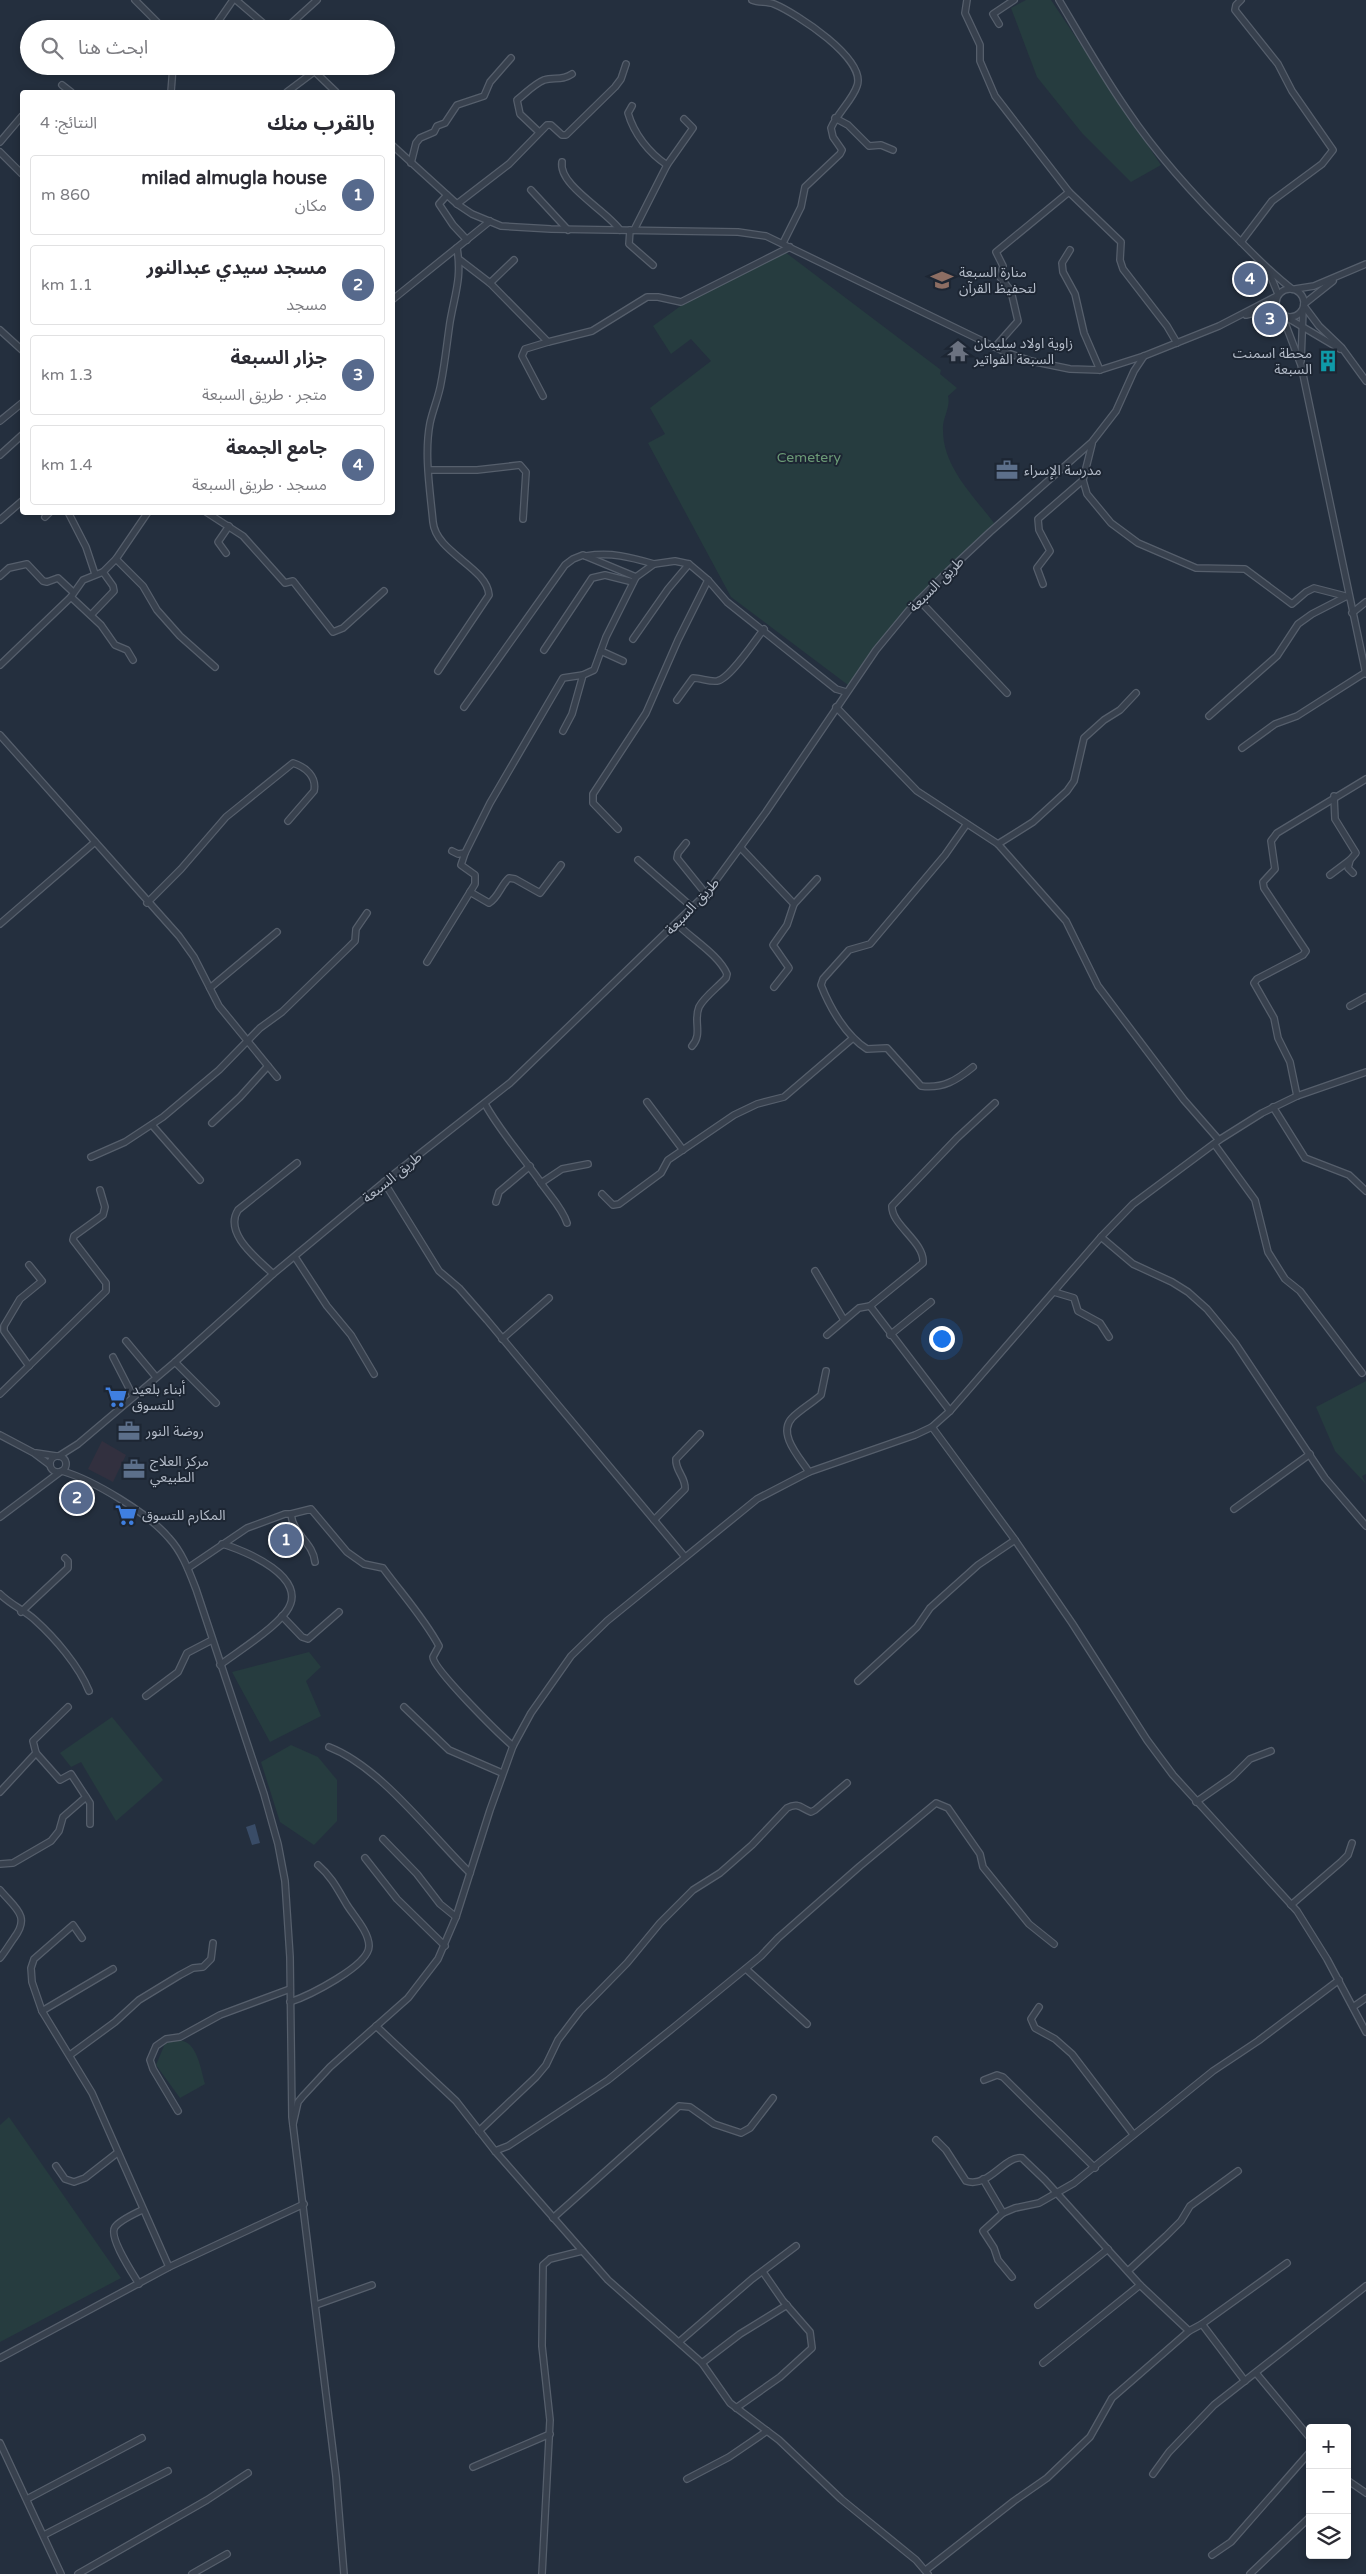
<!DOCTYPE html>
<html lang="ar">
<meta charset="utf-8">
<style>
body{margin:0;font-family:"Varela Round","Noto Sans Arabic",sans-serif;background:#f7f7f7;color:#2b2b33;direction:rtl}
.controls{position:absolute;right:15px;bottom:15px;display:grid;overflow:hidden;border-radius:5px;box-shadow:0 2px 8px #0003}
.controls button{width:45px;height:45px;display:grid;place-items:center;padding:0;border:0;border-bottom:1px solid #e1e1e2;background:#fff;color:#2b2b33;font:25px sans-serif}
.you{position:absolute;left:941px;top:1338px;width:18px;height:18px;margin:-12px;border:4px solid #fff;border-radius:50%;background:#1a73e8;box-shadow:0 0 0 8px #1a73e833}
.badge{display:grid;place-items:center;width:32px;height:32px;border-radius:50%;background:#56698c;color:#fff;font-size:16px;font-weight:700}
.pin{position:absolute;translate:-50% -50%;border:2px solid #fff;box-shadow:0 1px 5px #0006}
.list{margin:0;padding:0;list-style:none}
h2{display:flex;justify-content:space-between;align-items:center;height:65px;margin:0;padding:0 20px;font-size:21px}
h2 small{font-size:16px;font-weight:400;color:#7c7c81}
.list li{display:grid;grid-template-columns:32px 1fr auto;gap:15px;align-items:center;box-sizing:border-box;height:80px;margin:0 10px 10px;padding:0 10px;border:1px solid #e1e1e2;border-radius:5px}
.list b{display:block;font-size:19px;white-space:nowrap}
.list p{margin:0;font-size:16px;white-space:nowrap;color:#7c7c81}
.list em{font-size:16px;font-style:normal;color:#7c7c81}
.icon{flex:none;width:28px;height:28px;fill:none;stroke:currentColor;stroke-width:2;stroke-linecap:round;stroke-linejoin:round}
.map{position:relative;flex:none;width:1366px;height:2574px;overflow:hidden;direction:ltr}
.search{position:absolute;background:#fff;box-shadow:0 2px 8px #0003;left:20px;top:20px;width:375px;height:55px;display:flex;align-items:center;gap:12px;box-sizing:border-box;padding:0 18px;border-radius:28px;color:#7c7c81;font-size:19px}
.panel{position:absolute;background:#fff;box-shadow:0 2px 8px #0003;left:20px;top:90px;width:375px;height:425px;border-radius:5px;direction:rtl}
.map>svg:first-child{display:block}
.medical{fill:#32303f}
.green{fill:#263c3f}
.water{fill:#394c67}
.lines{fill:none;stroke-linecap:round;stroke-linejoin:round}
.minor-casing{stroke:#565f6c;stroke-width:8}
.minor{stroke:#38414e;stroke-width:5.5}
.labels{text-anchor:middle;stroke-width:4;stroke-linejoin:round;paint-order:stroke}
.poi-label{font-size:14px;fill:#b4bcc9;stroke:#1d2633;text-anchor:start}
.park-label{font-size:14px;fill:#6b9a76;stroke:#1d2633}
.street-label{font-size:14px;fill:#b4bcc9;stroke:#1d2633}
</style>
<div class="map">
<svg width="1366" height="2574" viewBox="0 0 1366 2574">
<rect width="100%" height="100%" fill="#242f3e"/>
<polygon class="medical" points="102,1441 126,1455 113,1482 88,1469"/>
<g class="green">
<polygon points="1026,0 1051,0 1161,165 1131,182 1082,133 1037,77 1011,8"/>
<path d="M 785,252 L 941,370 L 940,374 L 957,388 L 948,396 C 951,408 942,418 943,430 C 943,467 973,495 994,523 L 868,659 L 848,685 L 731,597 L 648,443 L 665,434 L 650,408 L 711,361 L 691,339 L 671,354 L 653,326 L 682,305 Z"/>
<polygon points="1366,1381 1366,1474 1362,1476 1366,1484 1335,1451 1316,1407"/>
<polygon points="309,1652 321,1667 306,1681 321,1716 270,1742 232,1672"/>
<polygon points="112,1717 163,1780 116,1821 81,1762 71,1767 60,1753"/>
<polygon points="291,1745 318,1757 337,1780 337,1821 314,1845 280,1822 261,1762"/>
<path d="M 166,2041 C 171,2041 178,2040 183,2041 C 198,2045 201,2071 205,2084 L 180,2098 L 156,2065 Z"/>
<polygon points="9,2117 121,2278 0,2342 0,2125"/>
</g>
<polygon class="water" points="255,1824 260,1843 252,1845 246,1827"/>
<g class="lines">
<g class="minor-casing">
<g id="minor">
<polyline points="135,0 164,29"/>
<polyline points="236,0 270,29"/>
<path d="M 752,0 C 759,3 767,1 774,4 C 796,13 867,59 857,86 C 853,99 837,114 831,128 L 833,137 L 842,150 L 840,154 L 805,187 L 801,207 L 783,243"/>
<polyline points="967,0 965,13 980,45 980,61 995,96 1069,192 1121,242 1120,260 1123,269 1167,326 1177,343"/>
<path d="M 1059,0 C 1081,37 1102,74 1127,110 C 1159,158 1198,200 1239,240 C 1256,257 1272,274 1292,289"/>
<polyline points="999,24 993,14 1014,0"/>
<polyline points="213,29 233,0"/>
<polyline points="285,29 317,0"/>
<polyline points="309,66 336,92"/>
<polyline points="62,85 71,92"/>
<polyline points="171,92 173,66"/>
<polyline points="287,92 315,71"/>
<path d="M 632,106 L 628,113 C 634,134 649,153 667,165"/>
<polyline points="835,118 848,125 869,146 881,145 893,150"/>
<path d="M 539,132 L 520,114 L 517,100 C 526,93 534,84 544,80 C 554,77 562,81 572,74"/>
<polyline points="0,142 22,116"/>
<polyline points="392,145 457,204 472,214 501,226 551,229 738,232 766,236 1005,352 1031,361 1070,369 1100,370 1144,356 1219,326 1277,296"/>
<polyline points="0,152 22,174"/>
<path d="M 562,162 C 558,185 607,211 620,230"/>
<polyline points="411,163 416,143 420,138 434,132 437,126 445,123 457,105 484,96 490,82 511,58"/>
<polyline points="531,190 568,230"/>
<polyline points="447,195 439,204 453,225 467,240"/>
<polyline points="457,204 509,164 547,125 551,125 562,135 566,135 615,87 621,79 626,64"/>
<polyline points="630,230 629,244 653,265"/>
<polyline points="634,230 667,165 693,128 684,119"/>
<polyline points="1241,242 1272,201 1322,164 1333,150 1292,91 1278,64 1235,10 1236,5 1241,0"/>
<polyline points="1070,250 1062,263 1063,272 1075,294 1084,333 1100,370"/>
<polyline points="460,260 490,283 548,342 592,331 647,297 658,297 681,302 790,247"/>
<polyline points="1269,272 1278,294"/>
<polyline points="490,283 514,260"/>
<circle cx="1290" cy="303" r="14"/>
<polyline points="1295,289 1314,286 1366,264"/>
<polyline points="392,300 490,221"/>
<polyline points="1304,304 1333,281"/>
<polyline points="1304,306 1319,326 1342,348 1366,381"/>
<polyline points="1246,315 1262,311 1280,313"/>
<polyline points="1282,315 1301,365 1366,674"/>
<polyline points="1286,317 1340,349"/>
<polyline points="0,330 22,350"/>
<polyline points="995,347 1018,321 1011,291 1000,277 1003,266 996,252 1069,192"/>
<polyline points="1301,361 1303,310"/>
<polyline points="543,396 522,356 525,349 548,342"/>
<polyline points="0,421 22,403"/>
<polyline points="1092,444 1083,480 1087,494 1111,523 1138,543 1196,568 1245,569 1292,604 1306,592 1314,588 1349,597"/>
<polyline points="0,455 22,435"/>
<polyline points="429,470 477,470 520,465 526,472 523,519"/>
<polyline points="68,512 86,547 95,574"/>
<polyline points="206,512 243,536 285,583 293,581 333,632 343,628 384,591"/>
<polyline points="45,517 50,512"/>
<polyline points="0,520 22,501"/>
<polyline points="226,553 218,542 229,526"/>
<path d="M 586,556 C 611,552 630,557 654,564"/>
<polyline points="116,559 143,586 157,610 180,636 215,667"/>
<polyline points="0,576 9,568 27,564 43,581 47,582 58,578 73,592"/>
<polyline points="1043,584 1037,568 1050,551 1039,530 1038,519 1083,480"/>
<polyline points="71,597 101,625 115,645 127,650 133,660"/>
<polyline points="919,600 1007,693"/>
<polyline points="1352,613 1366,602"/>
<polyline points="91,615 114,591 113,586 103,572"/>
<polyline points="633,639 668,589 689,564"/>
<polyline points="544,650 592,578 605,575 633,582"/>
<polyline points="601,651 623,661"/>
<polyline points="0,665 71,597 83,580 103,572 116,559 148,512"/>
<path d="M 438,671 L 489,595 C 487,567 436,553 433,522 C 430,490 424,454 430,423 C 433,409 439,396 441,383 C 445,363 447,342 450,322 C 455,293 462,278 457,248"/>
<path d="M 677,700 L 693,678 C 701,678 709,682 717,681 C 730,679 755,640 764,629"/>
<polyline points="464,707 565,565 573,559 583,555 636,577"/>
<polyline points="836,707 917,791 998,844 1066,921 1098,986 1184,1100 1219,1140"/>
<polyline points="1209,716 1277,656 1298,624 1312,614 1345,597"/>
<polyline points="563,731 572,714 583,675"/>
<polyline points="0,735 179,936 194,957 219,1006 277,1077"/>
<polyline points="1242,748 1275,724 1297,716 1366,672"/>
<polyline points="1334,796 1335,819 1356,853 1350,860 1348,868 1353,873"/>
<path d="M 966,825 L 945,855 L 870,944 L 849,950 L 823,979 L 821,985 C 830,1008 846,1036 867,1049 L 887,1048 L 921,1086 C 943,1089 957,1080 973,1067"/>
<polyline points="618,829 593,803 593,794 646,713 678,640 708,580"/>
<polyline points="686,843 678,853 677,858 706,894"/>
<polyline points="998,844 1033,822 1067,791 1074,781 1084,738 1104,720 1120,710 1136,693"/>
<polyline points="741,848 794,904 817,879"/>
<polyline points="452,851 458,854 465,853 490,803 563,678 583,675 594,670 606,637 636,577 654,564 675,561 689,564 708,580 727,602 836,689 846,692"/>
<polyline points="638,860 693,908"/>
<polyline points="1330,875 1350,860"/>
<path d="M 470,892 L 489,903 C 498,898 501,885 509,878 L 515,879 L 540,893 L 561,865"/>
<path d="M 147,903 L 181,869 L 226,817 L 293,763 C 306,767 317,777 314,791 L 288,821"/>
<polyline points="0,924 95,842"/>
<path d="M 677,924 C 692,939 719,955 727,974 L 726,978 C 718,987 704,997 699,1007 C 693,1021 703,1034 692,1046"/>
<polyline points="427,962 475,884 475,875 461,865 465,853"/>
<polyline points="774,987 789,968 773,945 787,925 794,904"/>
<polyline points="210,988 277,932"/>
<polyline points="1350,1006 1366,997"/>
<polyline points="1297,1096 1290,1062 1278,1038 1274,1018 1254,983 1257,979 1303,955 1306,951 1264,888 1263,882 1275,869 1271,841 1277,833 1366,779"/>
<polyline points="647,1102 683,1150"/>
<path d="M 485,1104 C 501,1133 525,1159 544,1187 C 552,1198 563,1210 567,1223"/>
<polyline points="1273,1107 1305,1158 1349,1175 1366,1191"/>
<polyline points="212,1123 240,1097 268,1066"/>
<polyline points="152,1125 200,1180"/>
<polyline points="1215,1145 1255,1200 1268,1252 1285,1279 1300,1291 1362,1373"/>
<polyline points="91,1157 125,1142 163,1117 219,1070 260,1028 282,1012 348,948 355,941 356,929 367,913"/>
<polyline points="384,1182 439,1271 459,1288 487,1320 685,1557"/>
<polyline points="541,1183 562,1169 588,1164"/>
<polyline points="602,1194 613,1205 619,1204 661,1173 668,1160 734,1115 757,1104 784,1097 853,1038"/>
<polyline points="496,1202 499,1192 530,1166"/>
<polyline points="1101,1237 1133,1264 1172,1282 1188,1292 1207,1309 1235,1343 1325,1478 1366,1526"/>
<polyline points="295,1257 327,1306 351,1335 374,1374"/>
<polyline points="815,1271 844,1320"/>
<path d="M 273,1274 C 259,1260 223,1234 238,1210 L 297,1163"/>
<polyline points="1054,1292 1074,1298 1078,1311 1100,1323 1109,1337"/>
<polyline points="870,1306 950,1411"/>
<path d="M 827,1335 L 859,1308 L 870,1306 L 923,1263 C 925,1242 891,1225 892,1206 L 957,1138 L 995,1103"/>
<polyline points="890,1335 931,1302"/>
<polyline points="502,1339 549,1298"/>
<polyline points="126,1341 156,1377"/>
<polyline points="113,1357 133,1396"/>
<polyline points="175,1362 216,1403"/>
<polyline points="29,1366 4,1331 4,1326 20,1299 42,1281 29,1265"/>
<polyline points="0,1394 106,1291 106,1283 73,1240 74,1236 103,1215 105,1207 100,1190"/>
<polyline points="932,1427 1015,1540 1072,1623 1147,1740 1173,1775 1297,1911 1327,1959 1366,2032"/>
<polyline points="0,1435 34,1453 50,1465"/>
<polyline points="36,1453 56,1456"/>
<circle cx="58" cy="1464" r="8"/>
<polyline points="59,1456 78,1444 175,1362 273,1274 384,1182 510,1083 706,894 766,812 876,650 909,610 942,577 990,532 1092,442 1116,411 1134,371 1144,356"/>
<path d="M 62,1471 C 93,1480 148,1513 169,1538 C 182,1552 189,1571 196,1589 L 264,1794 L 278,1844 L 285,1881 L 290,1957 L 292,2117 L 336,2476 L 344,2574"/>
<path d="M 809,1472 C 800,1458 777,1434 792,1418 C 800,1410 812,1403 821,1395 L 826,1371"/>
<polyline points="1234,1509 1310,1454"/>
<path d="M 291,1514 L 311,1509 L 347,1552 L 364,1564 L 383,1568 C 402,1594 424,1618 439,1646 L 433,1657 C 433,1669 500,1735 513,1746"/>
<polyline points="0,1517 60,1472"/>
<path d="M 654,1520 L 685,1489 C 686,1477 675,1471 676,1459 L 700,1434"/>
<polyline points="292,1524 291,1529 298,1546 293,1550"/>
<path d="M 188,1568 L 247,1528 L 285,1514 L 291,1514 C 293,1535 313,1542 315,1562"/>
<path d="M 0,1594 C 11,1605 24,1610 35,1620 C 55,1638 79,1666 89,1691"/>
<polyline points="21,1612 68,1568 68,1561 65,1558"/>
<polyline points="282,1616 302,1637 308,1639 339,1612"/>
<path d="M 220,1665 C 239,1651 272,1630 286,1612 C 312,1578 244,1550 222,1544"/>
<polyline points="858,1681 917,1627 930,1608 978,1565 1015,1540"/>
<polyline points="146,1696 178,1672 187,1653 212,1640"/>
<polyline points="404,1707 449,1750 502,1773"/>
<path d="M 329,1747 C 381,1767 430,1834 470,1873"/>
<polyline points="36,1753 60,1780 71,1774 90,1803 90,1824"/>
<polyline points="0,1792 36,1753 33,1741 68,1707"/>
<polyline points="1196,1802 1232,1777 1250,1759 1271,1751"/>
<polyline points="383,1839 417,1874 440,1904 456,1917"/>
<polyline points="365,1858 397,1899 445,1946"/>
<polyline points="0,1864 13,1863 51,1841 59,1831 63,1817 86,1797"/>
<path d="M 0,1890 C 15,1908 31,1916 14,1938 C 9,1945 5,1952 0,1958"/>
<polyline points="1291,1905 1341,1862 1348,1855 1352,1843"/>
<polyline points="82,1938 73,1925 34,1959 31,1968 32,1982 42,2011 92,2093 169,2267"/>
<polyline points="746,1969 807,2024"/>
<path d="M 290,2002 C 308,1996 369,1966 369,1946 C 369,1932 354,1916 347,1905 C 338,1890 332,1877 318,1865"/>
<polyline points="1039,2007 1031,2019 1035,2028 1055,2039 1072,2054 1133,2134"/>
<polyline points="1353,2007 1366,1998"/>
<polyline points="42,2011 113,1969"/>
<polyline points="376,2026 456,2101 495,2151 608,2280 702,2363 730,2403 779,2440 841,2499 916,2560 928,2574"/>
<polyline points="70,2055 115,2022 139,2000 180,1975 193,1968 203,1967 211,1959 213,1943"/>
<polyline points="984,2080 997,2075 1003,2077 1095,2168"/>
<polyline points="178,2111 153,2069 150,2060 156,2046 166,2039 180,2037 220,2015 290,1989"/>
<polyline points="293,2124 298,2102 303,2096 330,2067 408,1998 438,1959 456,1917 490,1810 513,1746 531,1713 571,1656 607,1621 757,1499 809,1472 915,1435 932,1427 950,1411 1101,1237 1133,1204 1219,1140 1262,1113 1297,1096 1366,1072"/>
<path d="M 479,2131 L 536,2077 L 546,2065 L 558,2040 L 580,2011 L 627,1963 L 660,1923 L 693,1890 L 720,1873 L 752,1845 L 787,1808 C 798,1802 801,1808 811,1812 L 815,1810 L 847,1783"/>
<path d="M 936,2140 L 946,2150 L 966,2181 C 988,2189 1005,2155 1022,2158 L 1045,2180 L 1140,2285 L 1189,2331 L 1202,2324 L 1245,2381"/>
<polyline points="495,2151 508,2146 608,2080 673,2028 761,1956 778,1938 860,1866 936,1803 948,1808 980,1854 983,1867 1029,1924 1054,1944"/>
<polyline points="56,2166 65,2179 74,2182 85,2178 117,2153"/>
<polyline points="983,2179 1003,2213 1015,2208 1039,2203 1074,2183 1213,2071 1258,2041 1339,1980"/>
<polyline points="1003,2213 983,2231 994,2248 998,2260 1012,2277"/>
<polyline points="553,2218 679,2106 690,2107 714,2124 741,2133 750,2128 773,2098"/>
<polyline points="1128,2271 1166,2236 1181,2221 1190,2206 1238,2171"/>
<path d="M 139,2284 C 133,2274 108,2237 115,2227 C 120,2220 134,2214 142,2210"/>
<polyline points="316,2305 372,2285"/>
<polyline points="1038,2305 1108,2249"/>
<polyline points="1202,2324 1287,2263"/>
<polyline points="679,2342 752,2279 796,2246"/>
<polyline points="0,2358 169,2267 304,2204"/>
<polyline points="702,2363 740,2334 787,2305"/>
<polyline points="1043,2363 1140,2285"/>
<polyline points="1256,2373 1310,2438"/>
<polyline points="736,2408 780,2377 812,2348 810,2332 783,2301 763,2272"/>
<polyline points="0,2443 61,2574"/>
<polyline points="473,2467 550,2434"/>
<polyline points="1153,2474 1169,2452 1214,2405 1366,2286"/>
<polyline points="687,2479 729,2457 767,2431"/>
<polyline points="1347,2480 1366,2493"/>
<polyline points="27,2499 142,2438"/>
<polyline points="44,2535 168,2471"/>
<polyline points="1212,2555 1231,2542 1310,2452"/>
<polyline points="926,2570 1014,2501 1047,2478 1090,2437 1112,2398 1189,2331"/>
<polyline points="78,2574 207,2500 248,2473"/>
<polyline points="192,2574 227,2554"/>
<polyline points="542,2574 550,2420 542,2346 543,2265 550,2259 582,2251"/>
<polyline points="1250,2574 1310,2517"/>
</g>
</g>
<use href="#minor" class="minor"/>
</g>
<defs>
<g id="school-bare" transform="scale(1.725)"><path d="M0-5L7-2L0 1L-7-2ZM-4 1L0 2.5L4 1V4Q0 6-4 4Z" fill="#8d6e63" stroke="#1d2633" stroke-width="2.5" paint-order="stroke"/></g>
<g id="temple-bare" transform="scale(1.725)"><path d="M0-6L5-2H3V0L6.5 2.5H4V6H1.5V3h-3V6H-4V2.5H-6.5L-3 0V-2H-5Z" fill="#6b7280" stroke="#1d2633" stroke-width="2.5" paint-order="stroke"/></g>
<g id="building-bare" transform="scale(1.725)"><path d="M-4-6H4V6H1V3H-1V6H-4ZM-2.5-4.3h1.7v1.8h-1.7ZM.8-4.3h1.7v1.8H.8ZM-2.5-1h1.7V.8h-1.7ZM.8-1h1.7V.8H.8Z" fill="#0f9aa8" stroke="#1d2633" stroke-width="2.5" paint-order="stroke"/></g>
<g id="office-bare" transform="scale(1.725)"><path d="M-6-3h4V-5.5h4V-3h4V5H-6ZM-1-4.5V-3h2v-1.5ZM-6 0V1H6V0Z" fill="#5c6f8a" stroke="#1d2633" stroke-width="2.5" paint-order="stroke"/></g>
<g id="supermarket-bare" transform="scale(1.725)"><path d="M-6-5.5h2.5l.6 2H6L4.5 2H-2.5L-4.4-4H-6ZM-1.5 3.2a1.3 1.3 0 1 0 .1 0ZM3 3.2a1.3 1.3 0 1 0 .1 0Z" fill="#3f7fe0" stroke="#1d2633" stroke-width="2.5" paint-order="stroke"/></g>
</defs>
<g fill-rule="evenodd">
<use href="#school-bare" x="942" y="280"/>
<use href="#temple-bare" x="958" y="351"/>
<use href="#building-bare" x="1328" y="361"/>
<use href="#office-bare" x="1007" y="470"/>
<use href="#supermarket-bare" x="116" y="1397"/>
<use href="#office-bare" x="129" y="1431"/>
<use href="#office-bare" x="134" y="1469"/>
<use href="#supermarket-bare" x="126" y="1515"/>
</g>
<g class="labels">
<g class="poi-label">
<text x="959" y="277">منارة السبعة<tspan x="959" dy="16">لتحفيظ القرآن</tspan></text>
<text x="974" y="348">زاوية اولاد سليمان<tspan x="974" dy="16">السبعة الفواتير</tspan></text>
<text x="1312" y="358" text-anchor="end">محطة اسمنت<tspan x="1312" dy="16">السبعة</tspan></text>
<text x="1024" y="475">مدرسة الإسراء</text>
<text x="132" y="1394">أبناء بلعيد<tspan x="132" dy="16">للتسوق</tspan></text>
<text x="146" y="1436">روضة النور</text>
<text x="150" y="1466">مركز العلاج<tspan x="150" dy="16">الطبيعي</tspan></text>
<text x="142" y="1520">المكارم للتسوق</text>
</g>
<g class="park-label">
<text x="809" y="462">Cemetery</text>
</g>
<g class="street-label">
<text transform="translate(936 584) rotate(-45)" y="5">طريق السبعة</text>
<text transform="translate(692 906) rotate(-47)" y="5">طريق السبعة</text>
<text transform="translate(392 1177) rotate(-39)" y="5">طريق السبعة</text>
</g>
</g>
</svg>
<div class="controls">
<button>+</button>
<button>−</button>
<button><svg class="icon" aria-label="layers" viewBox="0 0 24 24"><path d="M12 4l9 5-9 5-9-5zM3 14l9 5 9-5"/></svg></button>
</div>
<div class="you"></div>
<div class="pin badge" style="left:286px;top:1540px">1</div>
<div class="pin badge" style="left:77px;top:1498px">2</div>
<div class="pin badge" style="left:1270px;top:319px">3</div>
<div class="pin badge" style="left:1250px;top:279px">4</div>
<div class="search"><svg class="icon" aria-label="search" viewBox="0 0 24 24"><circle cx="10" cy="10" r="6"/><path d="M15 15l6 6"/></svg>ابحث هنا</div>
<section class="panel">
<h2>بالقرب منك<small>النتائج: 4</small></h2>
<ul class="list">
<li><span class="badge">1</span><div><b>milad almugla house</b><p>مكان</p></div><em>860 m</em></li>
<li><span class="badge">2</span><div><b>مسجد سيدي عبدالنور</b><p>مسجد</p></div><em>1.1 km</em></li>
<li><span class="badge">3</span><div><b>جزار السبعة</b><p>متجر · طريق السبعة</p></div><em>1.3 km</em></li>
<li><span class="badge">4</span><div><b>جامع الجمعة</b><p>مسجد · طريق السبعة</p></div><em>1.4 km</em></li>
</ul>
</section>
</div>
